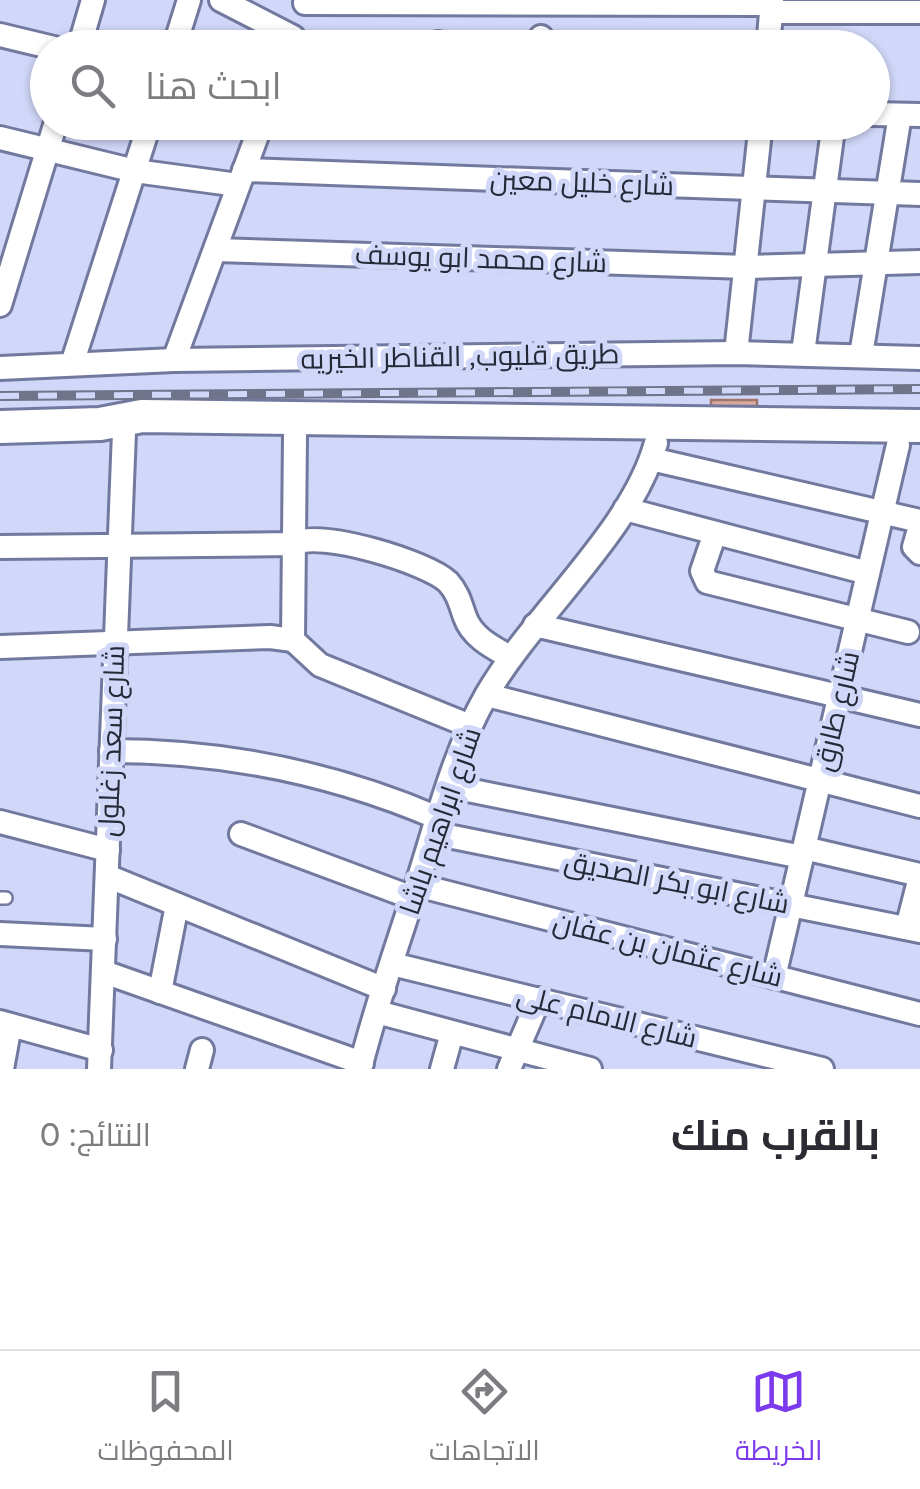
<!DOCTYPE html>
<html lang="ar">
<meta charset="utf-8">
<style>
body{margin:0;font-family:"Varela Round",Cairo,sans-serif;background:#f7f7f7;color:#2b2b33;direction:rtl}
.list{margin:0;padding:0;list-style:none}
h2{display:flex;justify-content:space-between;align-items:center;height:130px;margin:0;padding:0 40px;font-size:42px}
h2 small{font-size:32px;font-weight:400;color:#7c7c81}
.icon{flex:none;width:55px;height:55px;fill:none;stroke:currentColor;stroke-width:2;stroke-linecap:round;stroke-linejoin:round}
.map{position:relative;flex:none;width:920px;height:1069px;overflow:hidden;direction:ltr}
.search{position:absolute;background:#fff;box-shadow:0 2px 8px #0004;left:30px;right:30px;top:30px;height:110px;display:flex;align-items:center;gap:25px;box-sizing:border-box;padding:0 35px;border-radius:55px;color:#7c7c81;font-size:38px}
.sheet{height:280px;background:#fff}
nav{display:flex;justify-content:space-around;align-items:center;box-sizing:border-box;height:140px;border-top:2px solid #e1e1e2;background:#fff;font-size:28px;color:#7c7c81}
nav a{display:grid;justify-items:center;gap:5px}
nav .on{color:#7c3aed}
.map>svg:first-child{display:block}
.building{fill:#d8a99d;stroke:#a1766a;stroke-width:2.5}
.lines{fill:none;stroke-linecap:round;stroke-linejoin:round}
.lane-casing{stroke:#72799e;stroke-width:16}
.street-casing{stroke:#72799e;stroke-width:28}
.secondary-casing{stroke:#72799e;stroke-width:38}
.lane{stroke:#fff;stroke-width:11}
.street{stroke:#fff;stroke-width:22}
.secondary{stroke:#fff;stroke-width:32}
.rail-casing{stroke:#6f748b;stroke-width:10}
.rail{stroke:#d0d7f8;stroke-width:6;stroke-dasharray:19;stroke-linecap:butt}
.labels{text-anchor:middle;stroke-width:10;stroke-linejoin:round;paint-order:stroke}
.street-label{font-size:28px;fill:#252837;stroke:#d0d7f8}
</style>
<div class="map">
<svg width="920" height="1069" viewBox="0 0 920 1069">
<rect width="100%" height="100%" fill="#d0d7f8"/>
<rect class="building" x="711" y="400" width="46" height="19"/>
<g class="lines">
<g class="lane-casing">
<polyline id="lane" points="0,898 6,898"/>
</g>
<g class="street-casing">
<g id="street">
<polyline points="221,0 293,37"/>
<polyline points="305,3 772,4"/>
<polyline points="771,12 920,12"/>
<polyline points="0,35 54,48"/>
<polyline points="541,37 542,48"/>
<polyline points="79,48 93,0"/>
<polyline points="174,48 189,0"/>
<polyline points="360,48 360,45"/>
<polyline points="438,48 438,43"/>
<polyline points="768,48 772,1"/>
<polyline points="872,114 920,115"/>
<polyline points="0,138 135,171 238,185"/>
<polyline points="244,170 920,194"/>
<polyline points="216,250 747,267 920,262"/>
<polyline points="0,305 56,122"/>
<polyline points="736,353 761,122"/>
<polyline points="803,353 834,122"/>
<polyline points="861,355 900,115"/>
<polyline points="174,360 262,122"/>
<polyline points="72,364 150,122"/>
<polyline points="0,368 174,360 736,353 920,358"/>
<polyline points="651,459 920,521"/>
<polyline points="625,509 868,573"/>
<polyline points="920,526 914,547 920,553"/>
<polyline points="715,533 702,571 707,582 908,632"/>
<path d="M 0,547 L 295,544 C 318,529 427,562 448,582 C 458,593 460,603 465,617 C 472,637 492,647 510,657"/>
<polyline points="535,625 920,715"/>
<polyline points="293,640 295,435"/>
<polyline points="293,640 320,665 470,726"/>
<polyline points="0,647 270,637 293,640"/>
<polyline points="487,695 920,806"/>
<path d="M 111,751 C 225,751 333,773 438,818"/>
<polyline points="448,786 802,857"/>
<polyline points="0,822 108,850"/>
<polyline points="433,833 920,931"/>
<polyline points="241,834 413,898"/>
<polyline points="804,848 920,875"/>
<polyline points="107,876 384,989"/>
<polyline points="417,885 920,1014"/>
<polyline points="907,928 920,877"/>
<polyline points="0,934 105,939"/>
<polyline points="392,964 822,1069"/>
<polyline points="104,972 362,1063"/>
<polyline points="774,977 898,445"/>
<polyline points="160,992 177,905"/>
<polyline points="377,1012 590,1069"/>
<polyline points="0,1022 101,1050"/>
<polyline points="2,1069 10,1025"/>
<polyline points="99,1069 124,432"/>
<polyline points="197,1069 202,1050"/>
<path d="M 360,1069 C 375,1008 397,947 416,887 C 437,822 453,753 487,694 C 535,612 632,531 656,443"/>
<polyline points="442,1069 452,1033"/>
<polyline points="509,1069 539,999"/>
</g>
</g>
<g class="secondary-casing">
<polyline id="secondary" points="0,427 100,424 142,416 920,426"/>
</g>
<use href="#lane" class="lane"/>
<use href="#street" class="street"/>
<use href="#secondary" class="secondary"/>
<g class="rail-casing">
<polyline id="rail" points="0,396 920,389"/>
</g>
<use href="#rail" class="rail"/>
</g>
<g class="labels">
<g class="street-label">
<text transform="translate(582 182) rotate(2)" y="10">شارع خليل معين</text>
<text transform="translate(481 258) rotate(2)" y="10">شارع محمد ابو يوسف</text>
<text transform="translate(460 356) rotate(-1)" y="10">طريق قليوب, القناطر الخيريه</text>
<text transform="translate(836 711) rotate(-77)" y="10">شارع طارق</text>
<text transform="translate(111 741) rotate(-88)" y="10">شارع سعد زغلول</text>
<text transform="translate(440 821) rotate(-71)" y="10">شارع ابراهيم باشا</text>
<text transform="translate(677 882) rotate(11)" y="10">شارع ابو بكر الصديق</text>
<text transform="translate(668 949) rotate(14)" y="10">شارع عثمان بن عفان</text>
<text transform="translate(607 1016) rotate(14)" y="10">شارع الامام على</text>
</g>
</g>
</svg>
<div class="search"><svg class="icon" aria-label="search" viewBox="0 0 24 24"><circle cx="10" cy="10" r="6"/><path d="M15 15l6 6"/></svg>ابحث هنا</div>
</div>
<section class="sheet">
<h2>بالقرب منك<small>النتائج: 0</small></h2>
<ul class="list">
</ul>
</section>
<nav>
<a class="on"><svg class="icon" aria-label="map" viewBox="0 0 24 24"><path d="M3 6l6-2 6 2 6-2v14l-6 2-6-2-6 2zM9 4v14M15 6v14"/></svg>الخريطة</a>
<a><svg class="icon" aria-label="directions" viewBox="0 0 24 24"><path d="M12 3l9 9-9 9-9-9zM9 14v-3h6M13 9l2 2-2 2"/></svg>الاتجاهات</a>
<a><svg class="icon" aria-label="saved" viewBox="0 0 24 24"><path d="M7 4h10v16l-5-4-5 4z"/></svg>المحفوظات</a>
</nav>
